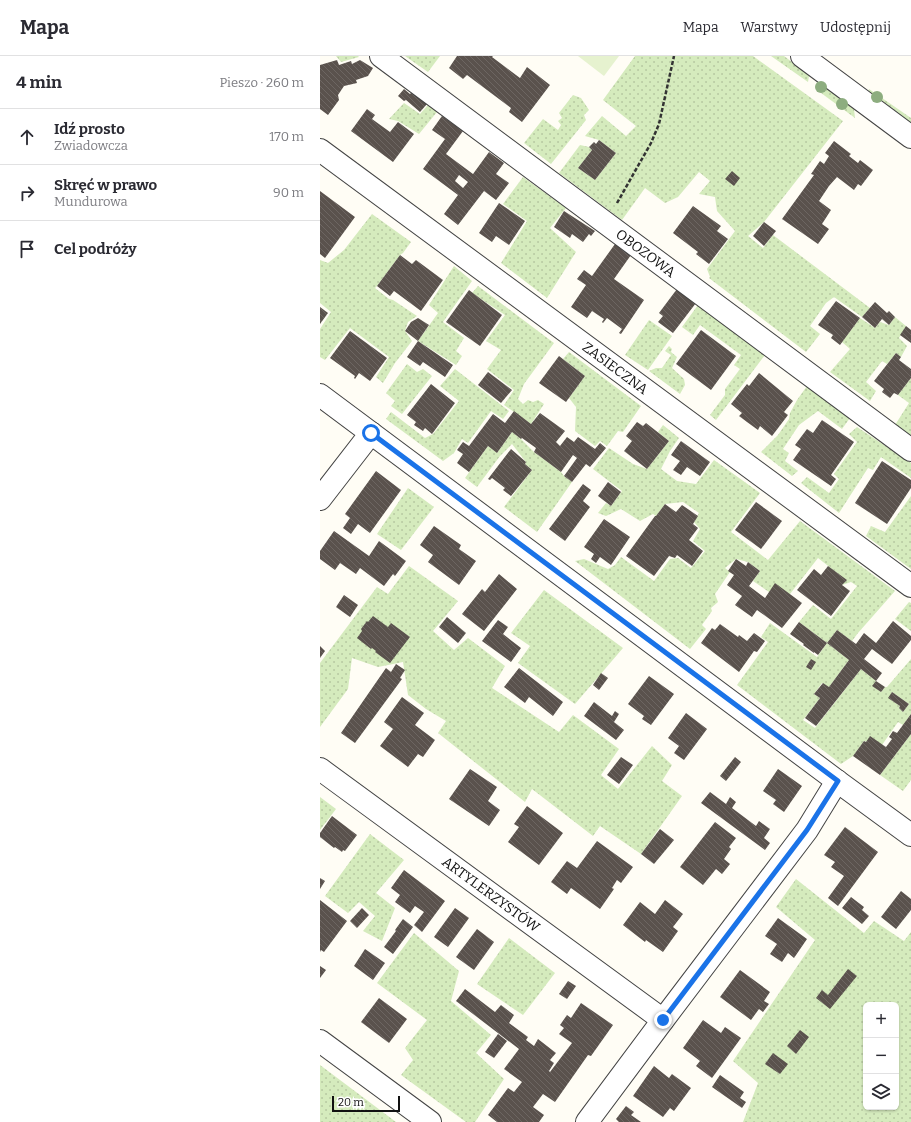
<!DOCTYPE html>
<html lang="pl">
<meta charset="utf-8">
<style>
body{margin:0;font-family:Bitter,serif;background:#f7f7f7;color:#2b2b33}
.controls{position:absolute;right:12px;bottom:12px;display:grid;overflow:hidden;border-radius:6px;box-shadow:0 1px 3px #0004}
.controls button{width:36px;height:36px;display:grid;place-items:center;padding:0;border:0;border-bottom:1px solid #e1e1e2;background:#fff;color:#2b2b33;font:20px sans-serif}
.scale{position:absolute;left:12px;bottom:10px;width:68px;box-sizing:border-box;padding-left:4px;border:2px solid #111;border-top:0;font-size:11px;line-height:14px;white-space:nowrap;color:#111;-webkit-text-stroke:3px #fff;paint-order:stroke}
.stop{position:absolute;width:12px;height:12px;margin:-9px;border:3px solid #1a73e8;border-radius:50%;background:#fff}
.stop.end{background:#1a73e8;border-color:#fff;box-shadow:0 1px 4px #0008}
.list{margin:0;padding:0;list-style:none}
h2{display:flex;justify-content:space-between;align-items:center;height:52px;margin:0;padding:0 16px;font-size:17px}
h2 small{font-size:13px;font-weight:400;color:#7c7c81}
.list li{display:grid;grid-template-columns:26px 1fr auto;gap:12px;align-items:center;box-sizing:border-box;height:56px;padding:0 16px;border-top:1px solid #e1e1e2}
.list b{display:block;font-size:15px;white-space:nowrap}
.list p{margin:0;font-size:13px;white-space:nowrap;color:#7c7c81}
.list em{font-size:13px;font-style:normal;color:#7c7c81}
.icon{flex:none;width:22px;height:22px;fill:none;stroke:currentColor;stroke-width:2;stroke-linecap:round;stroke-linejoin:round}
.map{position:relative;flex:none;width:591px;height:1066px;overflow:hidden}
header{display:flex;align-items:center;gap:24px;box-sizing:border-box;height:56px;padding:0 20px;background:#fff;border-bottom:1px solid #e1e1e2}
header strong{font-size:19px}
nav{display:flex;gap:22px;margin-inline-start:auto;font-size:14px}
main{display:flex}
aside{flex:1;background:#fff}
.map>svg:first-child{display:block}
.grass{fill:url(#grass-dots);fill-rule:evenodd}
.pitch{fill:#e6f2cf}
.building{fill:url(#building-back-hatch);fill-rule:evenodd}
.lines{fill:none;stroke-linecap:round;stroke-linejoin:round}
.minor-casing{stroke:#444;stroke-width:24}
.path{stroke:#333;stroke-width:2.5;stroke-dasharray:4 2;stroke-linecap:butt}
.minor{stroke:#fff;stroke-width:22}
.tree{fill:#8dad7f}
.route{stroke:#1a73e8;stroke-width:5}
.labels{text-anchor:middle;stroke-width:4;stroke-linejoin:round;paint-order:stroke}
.street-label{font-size:14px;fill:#111;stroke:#fff}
</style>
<header>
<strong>Mapa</strong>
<nav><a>Mapa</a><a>Warstwy</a><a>Udostępnij</a></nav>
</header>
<main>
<aside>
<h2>4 min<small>Pieszo · 260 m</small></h2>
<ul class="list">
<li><svg class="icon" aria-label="ahead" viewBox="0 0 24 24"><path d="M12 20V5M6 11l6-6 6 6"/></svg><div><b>Idź prosto</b><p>Zwiadowcza</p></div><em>170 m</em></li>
<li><svg class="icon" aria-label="right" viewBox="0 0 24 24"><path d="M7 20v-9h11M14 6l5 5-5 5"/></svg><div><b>Skręć w prawo</b><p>Mundurowa</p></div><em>90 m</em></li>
<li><svg class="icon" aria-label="arrive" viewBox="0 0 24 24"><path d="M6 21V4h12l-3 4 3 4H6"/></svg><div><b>Cel podróży</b></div></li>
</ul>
</aside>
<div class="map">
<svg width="591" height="1066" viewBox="0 0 591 1066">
<defs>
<pattern id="grass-dots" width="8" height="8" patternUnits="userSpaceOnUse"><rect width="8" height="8" fill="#d5ebbd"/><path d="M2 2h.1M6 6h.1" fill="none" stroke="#b6c8a1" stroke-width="1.8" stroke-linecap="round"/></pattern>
<pattern id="building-back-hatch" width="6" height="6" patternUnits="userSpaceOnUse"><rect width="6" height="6" fill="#5a524d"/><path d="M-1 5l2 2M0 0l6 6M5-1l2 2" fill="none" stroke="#6d6662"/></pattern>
</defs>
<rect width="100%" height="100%" fill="#fffdf5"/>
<g class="grass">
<polygon points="16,0 38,0 39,1 21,6"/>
<polygon points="85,0 120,0 108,16"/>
<polygon points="315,0 433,0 523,65 444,166 428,180 443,192 453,179 550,252 542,261 514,241 506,247 490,270 500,278 486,296 389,222 390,221 387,213 415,175 397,155 395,141 379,138 390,125 379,116 358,141 345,147 325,132 302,164 239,117 260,89 269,91 272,94 258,112 275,124 296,97 279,84 265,80 282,60 306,80 316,70 283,44"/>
<polygon points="451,0 464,0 488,18 489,20 488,26"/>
<polygon points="499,24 533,50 534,53 535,62 497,34"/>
<polygon points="549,33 591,62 591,68 548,37"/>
<polygon points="253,39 261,42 269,54 264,59 266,64 231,108 204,87 223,63 238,74 241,69 238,65 242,62 239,57"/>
<polygon points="84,47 100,58 108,49 117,56 99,78 78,65 69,63"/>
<polygon points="203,121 246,152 230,172 256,196 227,242 181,207 207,165 183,148"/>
<polygon points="52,158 91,186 83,197 80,199 57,230 55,232 69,243 73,244 97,260 88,266 85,275 92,285 75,307 63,327 56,321 69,301 30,272 5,304 0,301 0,273 11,256 0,247 0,204 8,207 24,194"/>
<polygon points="134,210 152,225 123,266 144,282 136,295 142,300 136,309 98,285 118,257 109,249"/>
<polygon points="158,230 234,287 204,328 198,343 203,348 208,344 213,346 218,344 224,348 211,368 184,349 194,334 167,313 181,294 166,285 185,259 152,237"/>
<polygon points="378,249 445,299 396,364 390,359 405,339 405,333 420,313 414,309 421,299 380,269 373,279 362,271"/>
<polygon points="575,261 586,270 579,282 587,290 581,301 576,297 567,308 562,305 546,326 556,335 550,345 510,316 530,293 522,286 540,262 555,272 560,266 569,269"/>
<polygon points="329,264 352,280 328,314 305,299"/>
<polygon points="349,290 352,293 351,296 357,301 352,312 364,323 365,329 360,338 329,315 336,312 342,312 351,299 345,295"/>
<polygon points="249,296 321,350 303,376 298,375 287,390 280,385 275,390 255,375 256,351 249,342 265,320 243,303"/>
<polygon points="87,308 97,316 103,313 112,320 82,358 71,350 75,345 66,337"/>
<polygon points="135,313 189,355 183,363 171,355 148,387 142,383 134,397 123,405 66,363 71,356 105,382 113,378 139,345 120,330"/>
<polygon points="591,322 591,380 575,369 589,347 578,339"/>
<polygon points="487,330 530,362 522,373 498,355 479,369 463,393 469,397 465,405 478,415 472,420 441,396 458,379 469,363 470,357 477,344"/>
<path d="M 343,369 L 359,382 L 350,395 L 341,413 L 357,425 L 376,428 L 394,404 L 440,437 L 411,476 L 448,504 L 480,465 L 575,535 L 538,577 L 532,585 L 517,574 L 507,587 L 529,604 L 509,631 L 502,627 L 494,638 L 500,642 L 483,664 L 495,672 L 541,613 L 556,625 L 553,630 L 561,636 L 565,631 L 567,631 L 591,603 L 591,658 L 583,669 L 578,666 L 562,689 L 544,685 L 533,700 L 521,708 L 417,629 L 448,586 L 441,581 L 450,567 L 497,601 L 507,587 L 479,566 L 493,549 L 511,563 L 537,530 L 531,526 L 522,529 L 526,524 L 498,502 L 470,538 L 449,536 L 433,525 L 440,515 L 428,506 L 416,503 L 405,512 L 410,516 L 395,538 L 398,546 L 391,552 L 392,555 L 382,569 L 386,573 L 370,593 L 255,505 L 264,503 L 288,513 L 295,509 L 301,501 L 334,525 L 350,503 L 358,502 L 371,512 L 385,495 L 373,485 L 380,473 L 374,466 L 379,457 L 363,446 L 345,448 L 336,460 L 333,458 L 320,465 L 301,453 L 286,460 L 278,457 L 286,447 L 291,450 L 302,435 L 273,413 L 289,392 L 313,408 L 327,413 L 349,385 L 338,376 ZM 572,636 L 589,648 L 583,656 L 579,652 L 580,650 L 569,642 Z"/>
<polygon points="537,371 591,407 591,422 561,401 553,414 548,412 519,457 481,427 487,421 509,437 519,423 514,418 537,386 529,378"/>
<polygon points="192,376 201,383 214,396 241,416 244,420 252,426 217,476 184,451 212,414 205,408 206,406 192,388 180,400 157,431 145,422 168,390 177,397"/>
<polygon points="88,432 114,451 81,494 57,478"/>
<polygon points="591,440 591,513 546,480 551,470 565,476"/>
<polygon points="89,510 138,545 113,575 134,594 148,582 185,610 172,632 239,676 253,659 299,693 281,719 298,733 332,690 352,709 342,725 362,740 321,798 280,770 273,780 212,733 205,746 118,677 126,665 106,653 88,639 83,606 58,611 32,602 28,633 0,671 0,607 57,531 68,538"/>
<polygon points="224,534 303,592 255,648 198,607 210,590 191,577"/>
<polygon points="589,546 591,547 591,575 575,563"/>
<polygon points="591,678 591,724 583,735 560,719"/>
<polygon points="0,741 16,753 0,774"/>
<polygon points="50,778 84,804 56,837 75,852 62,885 43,875 55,860 39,846 28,857 5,840"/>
<path d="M 476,823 L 544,877 L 554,865 L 584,885 L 591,876 L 591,1066 L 423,1066 L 438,1027 L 413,1005 L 495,884 L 456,851 ZM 546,949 L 576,949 L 576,1051 L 546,1051 Z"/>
<polygon points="94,877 139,915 131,945 171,979 156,997 184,1023 155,1066 146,1066 81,1019 93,1004 85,992 107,964 57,927"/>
<polygon points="189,882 235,917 203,959 157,928"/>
<polygon points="0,1009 76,1066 0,1066"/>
</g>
<polygon class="pitch" points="258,0 299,0 284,20"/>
<g class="building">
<polygon points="137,0 173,0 172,1 200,22 207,11 230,29 202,66 189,56 191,52 147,19 143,23 129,12"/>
<polygon points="17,4 19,9 31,5 32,8 40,4 53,12 48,20 36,24 37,27 24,30 18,39 19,44 8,59 0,53 0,9"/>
<polygon points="84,33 90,38 92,36 107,48 100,56 86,44 84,45 78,40"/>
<polygon points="47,53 55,59 52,63 70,76 78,66 94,78 73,106 31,75"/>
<path d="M 122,60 L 143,75 L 126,98 L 153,118 L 169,96 L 184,107 L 176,118 L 189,127 L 176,144 L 164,135 L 138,169 L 124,158 L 138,139 L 103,113 L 125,83 L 112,74 ZM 139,119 L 148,126 L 143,132 L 135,125 Z"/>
<polygon points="279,84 296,97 275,124 258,112 272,94 269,91 274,86 276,88"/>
<polygon points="514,85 531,98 529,100 538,107 540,104 553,114 541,130 538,128 534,134 517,121 509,130 499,145 511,154 502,168 509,173 498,188 462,163 494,119 491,118 500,105 504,108 509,100 505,97"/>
<polygon points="412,115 420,122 414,130 405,123"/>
<polygon points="0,135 35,161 5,202 0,198"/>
<polygon points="179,147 205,165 189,189 176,180 172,186 159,177"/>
<polygon points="373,150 401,170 397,175 408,183 389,208 376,198 378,196 353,177"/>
<polygon points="244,155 275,175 271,180 269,178 263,186 252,178 250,182 234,171"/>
<polygon points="444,166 456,175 444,190 433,180"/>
<polygon points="295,188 311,199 294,223 324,244 301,278 299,277 302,273 287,262 283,267 282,266 284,263 272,255 267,262 251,251 266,229 257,223 264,214 272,220"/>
<polygon points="80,199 92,208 96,204 123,224 101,255 74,235 70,240 57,230"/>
<polygon points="357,233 376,247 353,277 338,266 343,260 339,257"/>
<polygon points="149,234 182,259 160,290 126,266"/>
<polygon points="516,245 540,262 520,289 511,282 513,279 498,269"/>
<polygon points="555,246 567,257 569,255 575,261 569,269 562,263 555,272 542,261"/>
<polygon points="0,251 8,257 0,268"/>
<polygon points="98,262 109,269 98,285 85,275 91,266"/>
<polygon points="586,270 591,274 591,287 580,279"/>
<polygon points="381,274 416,300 391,334 356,308"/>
<polygon points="30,275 67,302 50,325 39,317 35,323 34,322 35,320 10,302"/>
<polygon points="98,285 133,309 125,321 103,306 100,310 87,301"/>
<polygon points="576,297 581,301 579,304 591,313 591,322 578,339 574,337 570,342 562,336 564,333 554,325"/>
<polygon points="239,300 265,320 246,346 219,327"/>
<polygon points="168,316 192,334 181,347 158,329"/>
<polygon points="439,317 473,345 464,356 468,359 452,380 440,370 438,374 427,366 419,360 422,357 411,348 427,328 429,330"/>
<polygon points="111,328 135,347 112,378 105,372 103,375 94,369 96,366 87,359"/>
<polygon points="194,355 211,368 220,357 245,375 236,386 240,390 247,381 254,386 258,381 275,393 280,387 286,392 270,411 266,408 252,426 244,420 257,402 253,399 241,416 214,396 216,392 202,382 201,383 192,376 177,397 168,390 149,416 137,407 143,398 137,394 143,386 149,390 173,358 185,367"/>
<polygon points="502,364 534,386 511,419 516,423 511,430 473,404 481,393 475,389 487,373 493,377"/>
<polygon points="317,366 323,370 326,367 349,385 327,413 304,395 312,385 306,380"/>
<polygon points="361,385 390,406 380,420 367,411 361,419 353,414 360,405 351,399"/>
<polygon points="191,393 206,406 205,408 212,414 191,440 183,434 185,432 172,422 170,424 168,423"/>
<polygon points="562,405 591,424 591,432 567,468 535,447"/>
<polygon points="56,415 81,434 50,477 38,468 31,478 23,472 30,462 25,458"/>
<polygon points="288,426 301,436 291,450 278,440"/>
<polygon points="263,428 271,434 263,445 270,451 245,485 229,473"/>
<polygon points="436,446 462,465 441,493 415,474"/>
<polygon points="345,448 356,456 362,449 378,460 373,468 378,472 369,484 383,495 372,510 357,499 355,502 349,500 334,520 306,500 335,460 336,460"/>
<polygon points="284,463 310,481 291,509 280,501 276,507 271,503 274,498 264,491"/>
<polygon points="114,470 141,489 139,493 156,505 139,529 108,506 113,499 100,489"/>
<polygon points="14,475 49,500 59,485 86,505 75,520 73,518 64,530 40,512 36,518 20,507 15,514 0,503 0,495"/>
<polygon points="416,503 426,510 428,506 440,515 429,530 445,542 455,527 482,547 462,572 437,554 432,561 415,549 422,540 407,529 414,519 408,515"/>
<polygon points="508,510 527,524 522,529 530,535 511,560 477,534 494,513 501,519"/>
<polygon points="179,518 197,533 164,575 142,558 162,533 165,536"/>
<polygon points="24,539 38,549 30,561 16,551"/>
<polygon points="53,560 68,571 71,567 90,581 70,607 55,596 56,595 52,592 51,593 37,582 42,575 41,573 47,565 48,566"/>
<polygon points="127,561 146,577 138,587 119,571"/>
<polygon points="178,564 188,571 183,578 201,592 191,606 162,585"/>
<polygon points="573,565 591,580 591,584 572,608 552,593 544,603 562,617 556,625 541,613 496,670 485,662 500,642 494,638 503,627 509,631 529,604 507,587 498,599 494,596 494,597 483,589 484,588 470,578 479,566 507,587 517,574 536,588 544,577 556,587"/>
<polygon points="400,568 418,581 419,579 427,585 434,577 445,585 437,596 434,595 419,616 381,587 392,572 395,574"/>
<polygon points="0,590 5,595 0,602"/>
<polygon points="491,603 496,606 491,614 486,611"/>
<polygon points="76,608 85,614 80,622 82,623 35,687 21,677 66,612 71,616"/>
<polygon points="199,612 243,646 233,660 209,641 205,647 184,631"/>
<polygon points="281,617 288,622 279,634 273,629"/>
<polygon points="329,620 354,638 331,669 322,663 324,660 308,648"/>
<polygon points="556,625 565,631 561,636 552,630"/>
<polygon points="572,636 589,648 583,656 579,652 580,650 568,642"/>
<polygon points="82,641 104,657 95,669 115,684 103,701 98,698 88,711 60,690 73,673 64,666"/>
<polygon points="274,646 292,660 295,655 299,658 294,666 304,674 296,684 264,660"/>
<polygon points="366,657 387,673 364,704 354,697 359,690 348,682"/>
<polygon points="591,658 591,678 560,719 533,700 544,685 546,686 550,680 566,691 572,683 569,681 573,675 577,677"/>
<polygon points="301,701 313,709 299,728 287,719"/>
<polygon points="415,701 421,706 406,725 400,720"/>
<polygon points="150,713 177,731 168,745 180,754 169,770 129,743"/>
<polygon points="458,713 482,730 464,756 453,748 456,744 443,735"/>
<polygon points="390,736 406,748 410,741 416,746 412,752 436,770 439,765 450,773 444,782 450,787 445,794 381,747"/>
<polygon points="207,750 243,777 219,809 188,786 199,771 194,768"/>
<polygon points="12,760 37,779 25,795 23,794 22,796 15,791 14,792 0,781 0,777"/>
<polygon points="395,766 416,782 409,791 411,793 404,803 410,808 402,818 396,813 383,829 360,811"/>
<polygon points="525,771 558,796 518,850 508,842 524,820 511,811 515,806 504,799"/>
<polygon points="340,773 354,784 334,808 321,798"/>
<polygon points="277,785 313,811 301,827 297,824 292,832 294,833 280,853 251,832 247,838 231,826 247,805 257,812"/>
<polygon points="84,814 125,845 102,876 94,869 104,856 95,850 90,857 75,846 80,839 71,832"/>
<polygon points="0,822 5,825 0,833"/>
<polygon points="581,835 591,843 591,854 576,873 561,861"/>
<polygon points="531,841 544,851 542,854 549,860 542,868 522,852"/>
<polygon points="0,844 27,865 4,896 1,894 0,896"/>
<polygon points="345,844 363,858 353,871 358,875 343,896 326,884 325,886 303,869 320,846 335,858"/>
<polygon points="42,852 49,859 37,872 30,865"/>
<polygon points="135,852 149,862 128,891 114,881"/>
<polygon points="458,862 487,883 474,902 468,897 462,906 450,898 457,888 445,880"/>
<polygon points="83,863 93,871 73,898 64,891 76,875 75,874"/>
<polygon points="157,873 174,886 154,914 136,901"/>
<polygon points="45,893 65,907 53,924 34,910"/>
<polygon points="0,910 6,914 0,922"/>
<polygon points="528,913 537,920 510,953 496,942 502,934 508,939"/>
<polygon points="420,914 450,936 444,945 449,948 443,956 439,953 431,964 400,941"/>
<polygon points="248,925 256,930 247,943 239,938"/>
<polygon points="145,933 175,956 181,949 194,959 189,967 208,981 206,984 214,990 218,983 236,997 230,1004 234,1007 229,1015 230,1016 252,987 239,978 244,972 240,969 247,959 251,962 261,947 293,969 271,1000 268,999 235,1046 223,1038 213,1051 224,1059 219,1066 177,1066 168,1059 188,1032 194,1036 202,1026 184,1013 199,993 136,945"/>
<polygon points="59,942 87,963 69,987 41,966"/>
<polygon points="383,964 401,977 405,971 421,982 392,1022 376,1010 380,1005 363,992"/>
<polygon points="480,974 489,981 476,998 467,990"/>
<polygon points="178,978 187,985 174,1002 165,996"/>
<polygon points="453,997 468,1008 460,1018 445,1008"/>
<polygon points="334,1010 349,1022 352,1018 371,1032 354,1055 350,1052 343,1061 313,1040"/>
<polygon points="400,1019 424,1036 420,1042 426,1046 422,1052 392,1031"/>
<polygon points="306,1050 314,1056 311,1059 321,1066 299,1066 296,1063"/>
</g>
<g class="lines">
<g class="minor-casing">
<g id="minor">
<path id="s1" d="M 61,0 L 591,394"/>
<polyline points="482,0 591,81"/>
<path id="s2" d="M 0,94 L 591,530"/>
<polyline points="0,339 517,725 591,779"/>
<polyline points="0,443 51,377"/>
<path id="s3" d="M 0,713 L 343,964"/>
<polyline points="0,985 110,1066"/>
<polyline points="267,1066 343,964 487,774 517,725"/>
</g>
</g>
<polyline class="path" points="297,147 331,87 339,68 354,0"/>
<use href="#minor" class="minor"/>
</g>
<g class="tree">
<circle cx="501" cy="31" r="6"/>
<circle cx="557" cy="41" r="6"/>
<circle cx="522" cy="48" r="6"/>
</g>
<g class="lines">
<polyline class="route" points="51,377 518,725 487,774 343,964"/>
</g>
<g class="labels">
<g class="street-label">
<text dy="5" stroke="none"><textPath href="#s1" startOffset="330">OBOZOWA</textPath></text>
<text dy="5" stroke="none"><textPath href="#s2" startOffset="367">ZASIECZNA</textPath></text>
<text dy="5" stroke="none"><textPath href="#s3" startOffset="212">ARTYLERZYSTÓW</textPath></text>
</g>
</g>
</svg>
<div class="controls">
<button>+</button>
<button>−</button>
<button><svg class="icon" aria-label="layers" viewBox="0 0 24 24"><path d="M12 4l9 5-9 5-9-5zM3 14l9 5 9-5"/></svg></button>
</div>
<div class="scale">20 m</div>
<div class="stop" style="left:51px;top:377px"></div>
<div class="stop end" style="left:343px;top:964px"></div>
</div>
</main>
